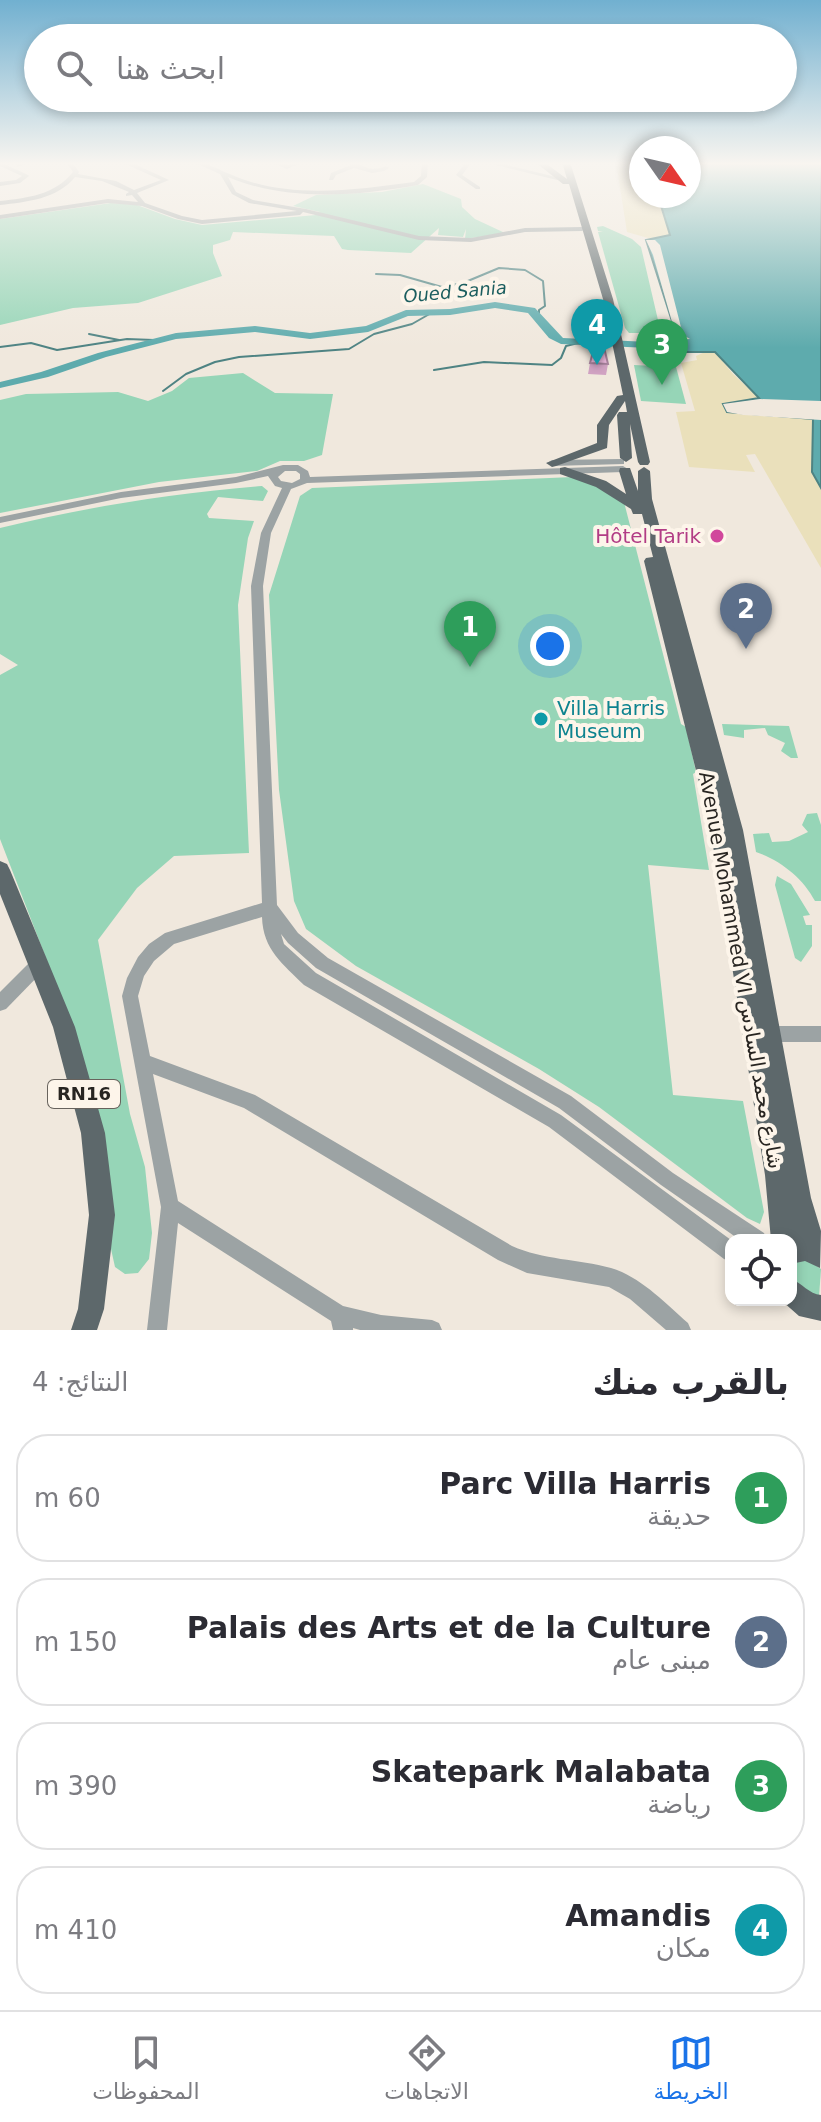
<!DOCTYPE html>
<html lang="ar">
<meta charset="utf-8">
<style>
body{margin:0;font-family:"DejaVu Sans",Vazirmatn,sans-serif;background:#f7f7f7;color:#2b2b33;direction:rtl}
.controls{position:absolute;right:24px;bottom:24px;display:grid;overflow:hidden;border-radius:16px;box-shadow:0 4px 12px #0003}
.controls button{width:72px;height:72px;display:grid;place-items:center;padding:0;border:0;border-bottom:2px solid #e1e1e2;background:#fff;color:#2b2b33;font:40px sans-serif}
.compass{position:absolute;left:629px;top:136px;width:72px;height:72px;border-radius:50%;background:#fff;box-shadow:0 4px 12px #0003;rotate:124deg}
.you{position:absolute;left:550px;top:646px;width:28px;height:28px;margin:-20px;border:6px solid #fff;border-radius:50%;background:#1a73e8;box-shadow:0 0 0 12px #1a73e833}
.badge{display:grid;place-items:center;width:52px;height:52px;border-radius:50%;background:#1a73e8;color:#fff;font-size:26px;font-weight:700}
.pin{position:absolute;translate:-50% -66px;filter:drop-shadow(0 2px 4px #0008)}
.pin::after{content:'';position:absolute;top:42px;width:28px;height:24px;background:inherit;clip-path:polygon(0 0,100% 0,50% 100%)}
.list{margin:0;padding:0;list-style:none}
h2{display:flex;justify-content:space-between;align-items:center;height:104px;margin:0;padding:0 32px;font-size:34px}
h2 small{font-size:26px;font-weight:400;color:#7c7c81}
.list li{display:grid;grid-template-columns:52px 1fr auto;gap:24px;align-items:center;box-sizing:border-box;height:128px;margin:0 16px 16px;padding:0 16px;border:2px solid #e1e1e2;border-radius:32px}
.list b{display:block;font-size:30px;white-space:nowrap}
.list p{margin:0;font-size:26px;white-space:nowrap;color:#7c7c81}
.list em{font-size:26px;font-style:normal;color:#7c7c81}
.icon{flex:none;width:44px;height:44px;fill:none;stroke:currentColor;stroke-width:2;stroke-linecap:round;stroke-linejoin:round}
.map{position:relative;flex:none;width:821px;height:1330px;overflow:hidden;direction:ltr}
.search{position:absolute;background:#fff;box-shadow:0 4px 12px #0003;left:24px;right:24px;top:24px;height:88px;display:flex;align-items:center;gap:20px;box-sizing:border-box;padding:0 28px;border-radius:44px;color:#7c7c81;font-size:30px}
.sheet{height:680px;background:#fff}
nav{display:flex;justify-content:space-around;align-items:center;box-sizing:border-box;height:112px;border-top:2px solid #e1e1e2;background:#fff;font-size:22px;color:#7c7c81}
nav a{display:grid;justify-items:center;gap:4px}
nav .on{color:#1a73e8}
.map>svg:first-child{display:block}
.green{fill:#96d5b7}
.sand{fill:#eae0bb}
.water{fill:#5eabad;stroke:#4e8383;stroke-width:2}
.pier{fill:#f0e8dd}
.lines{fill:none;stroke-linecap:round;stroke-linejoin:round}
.stream{stroke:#4e8383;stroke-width:2}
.river{fill:#5eabad;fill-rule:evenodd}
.minor{fill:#9ca3a4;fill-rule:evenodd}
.major{fill:#5d686b;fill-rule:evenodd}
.wall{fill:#d1a3c3}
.shaded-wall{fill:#aa859f}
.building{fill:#f3bee3;stroke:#aa859f;stroke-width:2}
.hotel-dot{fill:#d1479c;stroke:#fdf5ea;stroke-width:3}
.culture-dot{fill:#0f9aa8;stroke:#fdf5ea;stroke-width:3}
.labels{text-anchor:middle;stroke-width:8;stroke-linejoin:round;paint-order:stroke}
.far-water-label{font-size:18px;font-style:italic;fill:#1c5e5f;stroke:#fdf5ea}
.shield{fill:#fdf5ea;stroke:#68635d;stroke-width:2}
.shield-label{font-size:18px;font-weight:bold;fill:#282521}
.hotel-label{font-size:20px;fill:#b23c85;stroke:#fdf5ea;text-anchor:end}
.culture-label{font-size:20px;fill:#0d838f;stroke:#fdf5ea;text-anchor:start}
.street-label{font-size:20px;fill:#282521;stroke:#fdf5ea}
</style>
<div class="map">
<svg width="821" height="1330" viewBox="0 0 821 1330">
<rect width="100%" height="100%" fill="#f0e8dd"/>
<g class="green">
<polygon points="423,184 461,199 462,207 475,219 505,233 465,239 466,229 463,237 438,235 439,228 411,253 348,250 342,249 334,236 233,232 230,240 213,245 213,253 222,276 138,303 73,308 0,325 0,219 111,203 137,205 175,219 202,225 316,215 320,212 293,206 316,195 382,192"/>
<polygon points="603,226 632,239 641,247 661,333 629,333 625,328 598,232 603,232 598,231 597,227"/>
<polygon points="634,365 676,367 686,404 641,401"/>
<polygon points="243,373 275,393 333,394 322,455 304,461 280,461 257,471 159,482 0,513 0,400 26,394 118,392 148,401 172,391 189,378"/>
<polygon points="573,477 588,481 624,502 681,724 686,727 696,772 693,774 709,870 648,865 673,1095 743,1101 764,1212 760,1224 747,1218 599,1107 539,1069 356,966 306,929 294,901 279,790 269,595 300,496 312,488"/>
<path d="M 262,486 L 268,491 L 263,501 L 218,497 L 207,514 L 209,518 L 254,521 L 248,538 L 238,605 L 249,853 L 174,856 L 137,888 L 98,940 L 130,1114 L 145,1167 L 152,1233 L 149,1259 L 138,1273 L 125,1274 L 115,1267 L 111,1249 L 111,1220 L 71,1023 L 0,839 L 0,675 L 18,665 L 0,654 L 0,528 C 87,507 173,493 262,486 Z"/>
<polygon points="722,724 789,726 798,758 791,758 781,751 785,743 768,735 765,728 744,730 744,738 724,735"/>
<path d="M 817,813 L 821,825 L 821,901 L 815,901 C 803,878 780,860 756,852 L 753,834 L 769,833 L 772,842 L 789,841 L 808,832 L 802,825 L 807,814 Z"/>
<polygon points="777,876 791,884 810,915 803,916 806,925 812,925 812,946 801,962 795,958 775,885"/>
<polygon points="805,1258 821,1269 819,1297 796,1286 792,1275 794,1262"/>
</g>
<g class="sand">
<polygon points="616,162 641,162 641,196 658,196 670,236 655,240 627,232"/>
<polygon points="705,352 715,352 733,374 760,399 729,402 727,412 813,419 812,472 821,488 821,568 755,454 746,455 755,472 689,467 676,412 695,411 681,363 697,360 696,356"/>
</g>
<polygon class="water" points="689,162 821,162 821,488 812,472 813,419 727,412 723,404 759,398 715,352 673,352 669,341 678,340 646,240 670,235 658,196 689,196"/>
<g class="pier">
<polygon points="646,240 655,240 660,245 683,335 690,339 678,340 676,336 653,255"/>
<polygon points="760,399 821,401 821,420 743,415 727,412 723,404"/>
</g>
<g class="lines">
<g class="stream">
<polyline points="376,274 400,275 442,287 463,283 499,268 525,270 543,281 545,306 539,310 539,317"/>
<polyline points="89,334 119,340"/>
<polyline points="0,347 31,343 57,350 127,339 154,340"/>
<polyline points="434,370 484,362 552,365 561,358 566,346 578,343"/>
<polyline points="163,391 186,374 215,362 239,357 349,349 374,334 412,324 433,312"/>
</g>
<polygon class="river" points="495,302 535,308 563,338 671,343 676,346 671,349 561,344 549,338 528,313 495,308 450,315 408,316 368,332 310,339 255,332 176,339 106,357 48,377 0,388 0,382 41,372 98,353 176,333 255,326 310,333 366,326 406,310 450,309"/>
<g class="minor">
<polygon points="0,162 28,175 29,176 20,183 0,186 0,182 16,180 22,176 0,166"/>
<path d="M 66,162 L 72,162 L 79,172 L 78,174 L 116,181 L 134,190 L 161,180 L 121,162 L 130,162 L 169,180 L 137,193 L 145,203 L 182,216 L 202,220 L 297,211 L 249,203 L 232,194 L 220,174 L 193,162 L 202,162 C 217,168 232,176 248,181 C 300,198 361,189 414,182 L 421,176 L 422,162 L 428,162 L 427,177 L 418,185 C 356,196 288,202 228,177 L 236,192 L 253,200 L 306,209 L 419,236 L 471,238 L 525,228 L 582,227 L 585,229 L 582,231 L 525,232 L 471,242 L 419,240 L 303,212 L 300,215 L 202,224 L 178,219 L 142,206 L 108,203 L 0,219 L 0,215 L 108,199 L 138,202 L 132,195 L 126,196 L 126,194 L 129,192 L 102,181 L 75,177 C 57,199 27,202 0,205 L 0,201 C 27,198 55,195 73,172 Z"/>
<polygon points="270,162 287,165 303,162 287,169"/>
<path d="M 348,162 C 364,162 365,174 386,166 L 389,168 L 384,171 L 372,173 L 354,168 L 336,175 L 333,180 L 329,180 L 331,173 L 351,165 Z"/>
<polygon points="466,162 472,162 462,175 480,187 480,189 476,189 456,175"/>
<polygon points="483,162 495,162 560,178 557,180"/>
<polygon points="621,459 624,460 624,464 552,466 547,463 552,460"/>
<path d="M 283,465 L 298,465 L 308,471 L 310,477 L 623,466 L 628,469 L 623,472 L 307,483 L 291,489 L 271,533 L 263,586 L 277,905 L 298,933 L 328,958 L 571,1096 L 673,1173 L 764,1233 L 767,1240 L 740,1240 L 661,1185 L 559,1108 L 316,968 L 288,943 L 281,934 L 284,944 L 316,973 L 561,1115 L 731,1240 L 731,1262 L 724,1259 L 549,1127 L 304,985 C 283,964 263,950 262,917 L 174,944 L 154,961 L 144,976 L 138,996 L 150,1056 L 255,1095 L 512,1246 C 543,1260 578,1259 611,1268 C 641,1277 665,1303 688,1323 L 691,1330 L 666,1330 L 630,1299 L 609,1287 L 527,1273 L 498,1260 L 244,1108 L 153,1074 L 178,1201 L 343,1306 L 381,1315 L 432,1320 L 439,1323 L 442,1330 L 360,1330 L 353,1328 L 353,1330 L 333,1330 L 331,1321 L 178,1223 L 167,1330 L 147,1330 L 161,1207 L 122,996 L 127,978 L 138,957 L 149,944 L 165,933 L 262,903 L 251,586 L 261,533 L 282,488 L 275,486 L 268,476 L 236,483 L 121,498 L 0,523 L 0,517 L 121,492 L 236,477 ZM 285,471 L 296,471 L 300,474 L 300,479 L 292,483 L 281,481 L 278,477 Z"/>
<polygon points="38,957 44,960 46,965 44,970 6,1009 0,1011 0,992 32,960"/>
<polygon points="772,1026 821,1026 821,1042 772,1042 766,1040 764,1034 766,1028"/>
</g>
<g class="major">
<polygon points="535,162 544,162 567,179 562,162 570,162 613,299 650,462 648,465 640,465 638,462 630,424 632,458 626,462 620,458 617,415 619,412 627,412 625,401 609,425 607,448 556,466 552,467 546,463 597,443 597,425 617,396 623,395 603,299 569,184 563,184"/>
<polygon points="565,467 606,481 626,494 619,471 620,468 630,468 638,491 638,471 644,467 650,471 652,499 743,830 811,1198 821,1231 820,1268 805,1261 791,1264 791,1240 771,1240 765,1175 710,827 644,561 646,558 653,557 642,514 633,514 631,509 596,487 560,474 560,468"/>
<polygon points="0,861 7,864 10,870 75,1027 105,1133 115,1215 104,1309 97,1330 71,1330 78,1309 89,1215 81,1133 53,1027 0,894"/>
<path d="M 791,1279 C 802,1283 809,1294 821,1295 L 821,1321 L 799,1316 L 782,1301 L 791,1300 Z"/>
</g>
</g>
<polygon class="wall" points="590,363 608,364 606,375 588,374"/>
<polygon class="shaded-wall" points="16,162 25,162 25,164 17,167"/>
<polygon class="building" points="603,343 608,364 590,363 595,344"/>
<linearGradient id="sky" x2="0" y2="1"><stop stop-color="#71b0d0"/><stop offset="0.47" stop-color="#f8f5f0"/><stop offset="1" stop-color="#f8f5f0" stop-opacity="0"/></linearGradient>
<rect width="821" height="348" fill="url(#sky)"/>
<circle class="hotel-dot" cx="717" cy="536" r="8"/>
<circle class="culture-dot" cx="541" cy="719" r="8"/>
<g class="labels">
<g class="far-water-label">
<text transform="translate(455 292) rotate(-5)" y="6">Oued Sania</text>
</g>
<rect class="shield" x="48" y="1080" width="72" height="28" rx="6"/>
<g class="shield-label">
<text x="84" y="1100">RN16</text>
</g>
<g class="hotel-label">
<text x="701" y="543">Hôtel Tarik</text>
</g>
<g class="culture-label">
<text x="557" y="715">Villa Harris<tspan x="557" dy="23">Museum</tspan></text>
</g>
<g class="street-label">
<text transform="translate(741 970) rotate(80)" y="7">Avenue Mohammed VI شارع محمد السادس</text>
</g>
</g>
</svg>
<div class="controls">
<button><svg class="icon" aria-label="locate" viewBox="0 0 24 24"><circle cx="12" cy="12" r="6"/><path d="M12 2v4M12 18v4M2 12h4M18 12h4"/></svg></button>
</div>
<svg class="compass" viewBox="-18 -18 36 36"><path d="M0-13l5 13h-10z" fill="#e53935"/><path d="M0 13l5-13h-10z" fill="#7c7c81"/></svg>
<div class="you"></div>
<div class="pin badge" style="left:470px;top:667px;background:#2e9e5b">1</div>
<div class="pin badge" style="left:746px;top:649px;background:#5c6f8a">2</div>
<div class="pin badge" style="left:662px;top:385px;background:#2e9e5b">3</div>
<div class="pin badge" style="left:597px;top:365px;background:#0f9aa8">4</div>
<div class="search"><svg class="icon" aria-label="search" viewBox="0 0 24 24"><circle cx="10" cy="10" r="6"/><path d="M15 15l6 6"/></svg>ابحث هنا</div>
</div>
<section class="sheet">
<h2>بالقرب منك<small>النتائج: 4</small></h2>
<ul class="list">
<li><span class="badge" style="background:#2e9e5b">1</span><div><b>Parc Villa Harris</b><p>حديقة</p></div><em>60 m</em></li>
<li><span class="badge" style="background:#5c6f8a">2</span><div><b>Palais des Arts et de la Culture</b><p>مبنى عام</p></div><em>150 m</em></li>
<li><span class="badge" style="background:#2e9e5b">3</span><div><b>Skatepark Malabata</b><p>رياضة</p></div><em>390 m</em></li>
<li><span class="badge" style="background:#0f9aa8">4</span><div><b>Amandis</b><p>مكان</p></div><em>410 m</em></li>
</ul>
</section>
<nav>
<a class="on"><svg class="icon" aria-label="map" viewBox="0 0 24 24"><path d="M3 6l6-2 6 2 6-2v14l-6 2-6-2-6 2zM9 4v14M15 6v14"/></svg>الخريطة</a>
<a><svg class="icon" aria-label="directions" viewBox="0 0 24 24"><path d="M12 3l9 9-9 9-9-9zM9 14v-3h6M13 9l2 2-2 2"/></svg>الاتجاهات</a>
<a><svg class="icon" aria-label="saved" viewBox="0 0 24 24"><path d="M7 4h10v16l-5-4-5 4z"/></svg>المحفوظات</a>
</nav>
